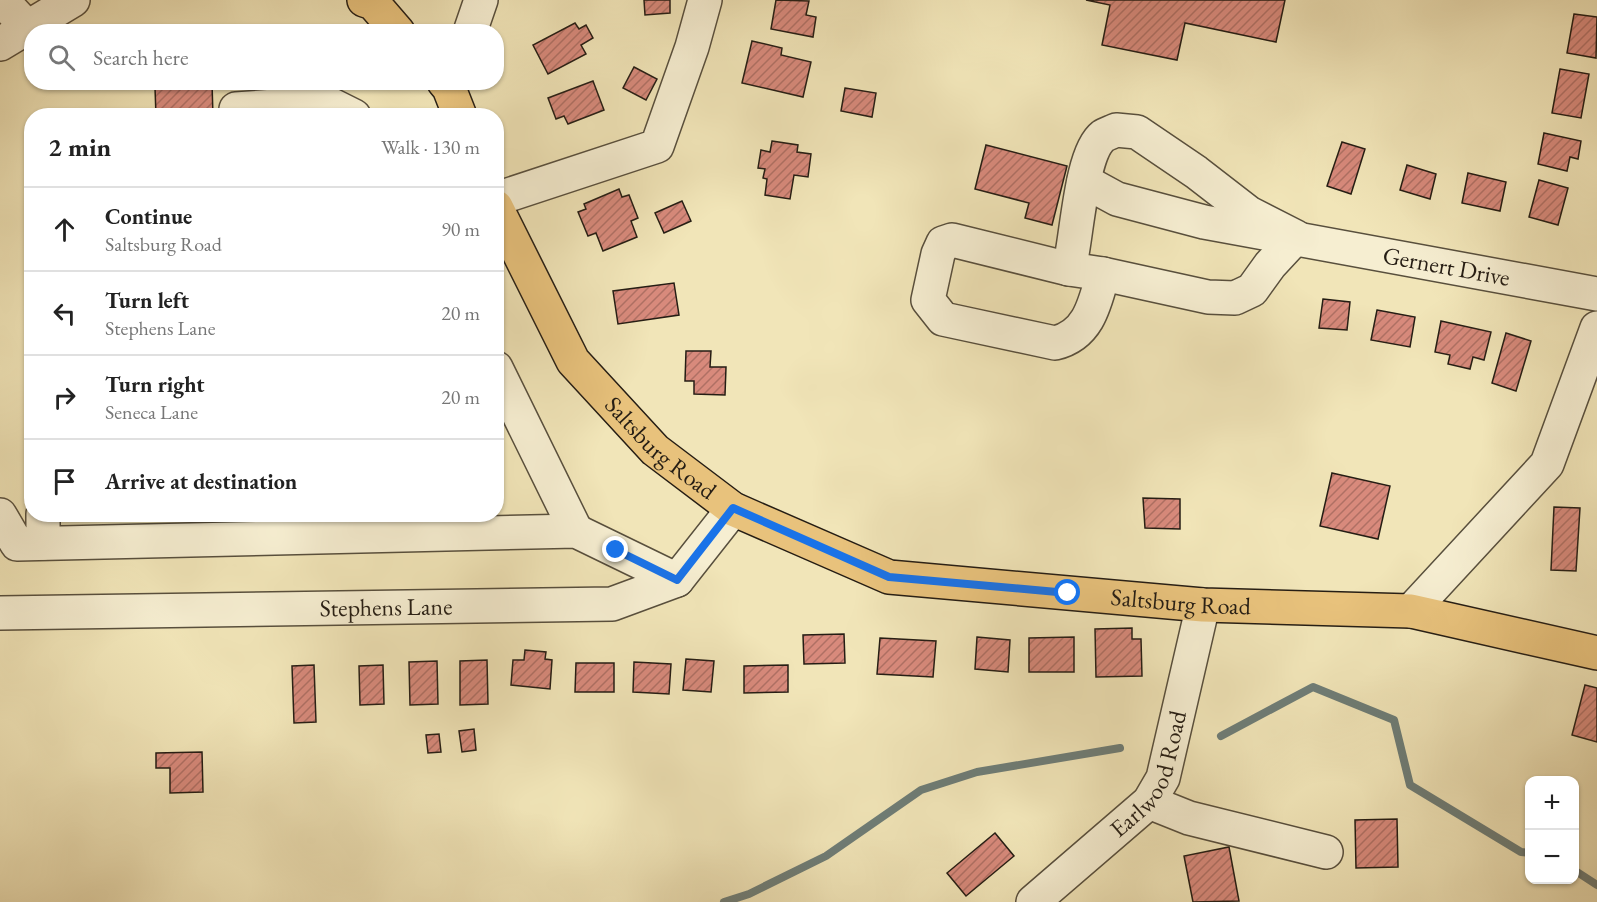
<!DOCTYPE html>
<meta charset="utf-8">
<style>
body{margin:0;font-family:"EB Garamond",serif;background:#f2f2f2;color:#222}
.controls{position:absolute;right:18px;bottom:18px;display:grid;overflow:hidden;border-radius:12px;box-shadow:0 2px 4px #0004}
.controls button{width:54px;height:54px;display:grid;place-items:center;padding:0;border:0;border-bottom:2px solid #e0e0e0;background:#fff;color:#222;font:30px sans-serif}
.stop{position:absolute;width:18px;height:18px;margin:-14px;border:4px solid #1a73e8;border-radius:50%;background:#fff}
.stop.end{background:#1a73e8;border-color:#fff;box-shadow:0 2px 6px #0008}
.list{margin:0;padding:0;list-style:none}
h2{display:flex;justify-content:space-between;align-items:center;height:78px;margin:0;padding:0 24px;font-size:26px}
h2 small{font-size:20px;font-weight:400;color:#767676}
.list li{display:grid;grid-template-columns:39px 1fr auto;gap:18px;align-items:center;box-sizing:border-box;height:84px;padding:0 24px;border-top:2px solid #e0e0e0}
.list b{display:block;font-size:22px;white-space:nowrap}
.list p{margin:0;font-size:20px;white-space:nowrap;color:#767676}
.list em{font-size:20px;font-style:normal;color:#767676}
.icon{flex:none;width:33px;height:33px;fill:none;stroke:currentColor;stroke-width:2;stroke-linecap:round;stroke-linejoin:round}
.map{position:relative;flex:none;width:1597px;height:902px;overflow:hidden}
.search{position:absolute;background:#fff;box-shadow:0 2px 4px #0004;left:24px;top:24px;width:480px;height:66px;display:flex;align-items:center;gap:15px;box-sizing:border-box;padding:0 21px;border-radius:24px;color:#767676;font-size:22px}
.panel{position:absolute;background:#fff;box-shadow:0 2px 4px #0004;left:24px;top:108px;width:480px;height:414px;border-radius:24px}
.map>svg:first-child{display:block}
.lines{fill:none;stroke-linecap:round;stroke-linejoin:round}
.stream{stroke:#6e7d77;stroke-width:8}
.building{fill:url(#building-hatch);stroke:#251d14;stroke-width:1.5}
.minor-casing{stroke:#584f3d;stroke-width:36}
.major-casing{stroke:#251d14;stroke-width:36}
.minor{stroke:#f6eed1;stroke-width:33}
.major{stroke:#e8c27c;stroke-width:33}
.route{stroke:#1a73e8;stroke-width:8}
.labels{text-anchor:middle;stroke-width:5;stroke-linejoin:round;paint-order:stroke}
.street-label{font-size:24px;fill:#251d14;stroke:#f6eed1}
</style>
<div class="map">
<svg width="1597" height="902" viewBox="0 0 1597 902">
<defs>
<pattern id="building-hatch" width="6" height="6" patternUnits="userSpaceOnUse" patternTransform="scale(1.5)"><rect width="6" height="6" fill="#d88a7c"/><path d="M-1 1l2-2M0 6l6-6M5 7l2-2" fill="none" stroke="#af7064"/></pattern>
</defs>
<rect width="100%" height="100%" fill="#f1e5b8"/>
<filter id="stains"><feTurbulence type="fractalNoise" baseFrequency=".00333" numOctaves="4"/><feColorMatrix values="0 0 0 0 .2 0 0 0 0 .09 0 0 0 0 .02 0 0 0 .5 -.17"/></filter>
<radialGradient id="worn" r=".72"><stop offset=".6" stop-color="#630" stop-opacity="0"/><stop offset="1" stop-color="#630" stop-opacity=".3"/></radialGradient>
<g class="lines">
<g class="stream">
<polyline points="1221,736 1313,687 1394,720 1410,785 1521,852 1530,853"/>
<polyline points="1574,870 1597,885"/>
<polyline points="724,902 749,894 826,856 921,790 977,772 1120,748"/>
</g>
</g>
<g class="building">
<polygon points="644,0 670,0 670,13 645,15"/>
<polygon points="776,0 809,1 806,15 816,17 813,37 771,29"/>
<polygon points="1086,0 1285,0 1276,42 1185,23 1177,60 1102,45 1110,5"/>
<polygon points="1574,14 1597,17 1596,58 1567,53"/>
<polygon points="575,23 579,29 586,25 593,38 581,45 586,54 548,74 533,45"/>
<polygon points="752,41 782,48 781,55 811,62 803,97 742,83"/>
<polygon points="634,67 657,79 646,100 623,88"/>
<polygon points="1560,69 1589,74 1581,118 1552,113"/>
<polygon points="593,81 604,110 568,124 564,116 556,119 548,98"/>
<polygon points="170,82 212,83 213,116 156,116 155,88 170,87"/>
<polygon points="845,88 876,93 872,117 841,111"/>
<polygon points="1544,133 1581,141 1578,159 1570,157 1567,171 1538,164"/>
<polygon points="772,141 798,145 797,152 811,154 808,177 794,175 790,199 765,195 767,179 763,178 765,169 758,168 761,150 770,152"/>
<polygon points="1342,142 1365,149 1351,194 1327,186"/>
<polygon points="986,145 1067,166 1052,225 1025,218 1029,203 975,189"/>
<polygon points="1407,165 1436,174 1430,199 1400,190"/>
<polygon points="1468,173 1506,182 1500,211 1462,203"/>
<polygon points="1539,180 1568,188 1558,225 1529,217"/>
<polygon points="619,189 622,197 629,195 638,218 631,221 637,237 603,251 596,233 588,236 578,212 586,209 584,204"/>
<polygon points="682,201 691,221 664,233 655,213"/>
<polygon points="674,283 679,315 618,324 613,291"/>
<polygon points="1323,299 1350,302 1347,330 1319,328"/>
<polygon points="1377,310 1415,317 1410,347 1371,340"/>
<polygon points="1441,321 1491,332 1484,360 1473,357 1470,369 1448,364 1450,355 1435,352"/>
<polygon points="1506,333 1531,341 1516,391 1492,383"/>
<polygon points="686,351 711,351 710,367 726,367 725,395 694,394 694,381 685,381"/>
<polygon points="1332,473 1390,486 1378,539 1320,526"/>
<polygon points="1143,498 1180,499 1180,529 1145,528"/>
<polygon points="1554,507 1580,508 1576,571 1551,570"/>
<polygon points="1132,628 1132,639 1141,639 1142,676 1096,677 1095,629"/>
<polygon points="844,634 845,663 804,664 803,635"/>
<polygon points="977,637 1010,640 1008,672 975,669"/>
<polygon points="1074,637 1074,672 1029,672 1029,638"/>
<polygon points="880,638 936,641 933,677 877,674"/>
<polygon points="525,650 546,652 545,659 552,660 550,689 511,685 513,660 524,660"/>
<polygon points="686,659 714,661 711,692 683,690"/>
<polygon points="487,660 488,704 460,705 460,661"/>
<polygon points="437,661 438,704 410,705 409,662"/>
<polygon points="634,662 671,664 669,694 633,692"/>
<polygon points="576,663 614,663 614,692 575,692"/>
<polygon points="314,665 316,722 294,723 292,666"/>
<polygon points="383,665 384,704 360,705 359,666"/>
<polygon points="788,665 788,692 744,693 744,666"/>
<polygon points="1585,685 1597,688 1597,742 1572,735"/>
<polygon points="474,729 476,750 462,752 459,731"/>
<polygon points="439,734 441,752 428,753 426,735"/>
<polygon points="202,752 203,792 170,793 170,768 156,768 156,753"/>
<polygon points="1397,819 1398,867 1356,868 1355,820"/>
<polygon points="995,833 1014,856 966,896 947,873"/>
<polygon points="1229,847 1239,901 1193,902 1184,856"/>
</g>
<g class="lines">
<g class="minor-casing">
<g id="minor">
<polyline points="2,0 27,27"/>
<polyline points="470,32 481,0"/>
<polyline points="0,44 73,0"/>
<polyline points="236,109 326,102 354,116"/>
<path d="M 1116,130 L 1137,132 L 1196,172 L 1249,213 L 1296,237 L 1270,265 L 1252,290 L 1235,298 L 1208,297 L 1103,274 L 1069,269 C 1077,240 1080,154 1103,136 C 1106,134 1112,132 1116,130 Z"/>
<path id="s1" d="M 1084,181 L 1117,199 L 1204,222 L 1597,294"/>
<polyline points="496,199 657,146 692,47 705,0"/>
<path d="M 1069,269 L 952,240 L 943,243 L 938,254 L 928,300 L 943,319 L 1055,343 C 1089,335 1095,303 1103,274"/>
<polyline points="496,368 576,531"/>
<polyline points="43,514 43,543"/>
<polyline points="0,515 17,544 576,531 677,580"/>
<polyline points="1411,611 1547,464 1597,328"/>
<path id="s2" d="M 0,613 L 612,604 L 677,580 L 733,509"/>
<polyline points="1149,802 1189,818 1326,852"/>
<path id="s3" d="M 1033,902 L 1149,802 L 1163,778 L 1203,605"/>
</g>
</g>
<g class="major-casing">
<g id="major">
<polyline points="364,0 373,3 398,32"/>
<polyline points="444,82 449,88 460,116"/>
<path id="s4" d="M 496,207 L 573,361 L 655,450 L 733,509 L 889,577 L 1203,605 L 1411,611 L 1597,653"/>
</g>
</g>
<use href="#minor" class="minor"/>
<use href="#major" class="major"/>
</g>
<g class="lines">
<polyline class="route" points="616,550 677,580 733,508 889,577 1068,593"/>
</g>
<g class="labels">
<g class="street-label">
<text dy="8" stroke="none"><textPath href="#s1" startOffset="374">Gernert Drive</textPath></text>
<text dy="8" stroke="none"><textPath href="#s4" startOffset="296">Saltsburg Road</textPath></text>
<text dy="8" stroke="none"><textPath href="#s4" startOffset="854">Saltsburg Road</textPath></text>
<text dy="8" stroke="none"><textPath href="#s2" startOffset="386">Stephens Lane</textPath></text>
<text dy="8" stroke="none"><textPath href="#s3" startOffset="178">Earlwood Road</textPath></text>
</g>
</g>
<rect width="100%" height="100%" filter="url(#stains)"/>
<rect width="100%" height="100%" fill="url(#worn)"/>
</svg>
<div class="controls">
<button>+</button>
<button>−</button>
</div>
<div class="stop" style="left:1068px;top:593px"></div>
<div class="stop end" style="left:616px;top:550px"></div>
<div class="search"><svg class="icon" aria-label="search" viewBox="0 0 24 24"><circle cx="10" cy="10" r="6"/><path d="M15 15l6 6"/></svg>Search here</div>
<section class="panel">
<h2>2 min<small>Walk · 130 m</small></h2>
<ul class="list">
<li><svg class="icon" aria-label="ahead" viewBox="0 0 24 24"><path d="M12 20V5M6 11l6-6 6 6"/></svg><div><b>Continue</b><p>Saltsburg Road</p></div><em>90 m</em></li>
<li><svg class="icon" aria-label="left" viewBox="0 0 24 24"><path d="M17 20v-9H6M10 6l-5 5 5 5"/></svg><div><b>Turn left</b><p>Stephens Lane</p></div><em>20 m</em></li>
<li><svg class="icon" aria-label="right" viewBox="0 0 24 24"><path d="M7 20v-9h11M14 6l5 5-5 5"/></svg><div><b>Turn right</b><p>Seneca Lane</p></div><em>20 m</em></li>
<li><svg class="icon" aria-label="arrive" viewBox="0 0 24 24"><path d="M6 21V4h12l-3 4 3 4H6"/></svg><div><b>Arrive at destination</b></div></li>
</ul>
</section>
</div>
